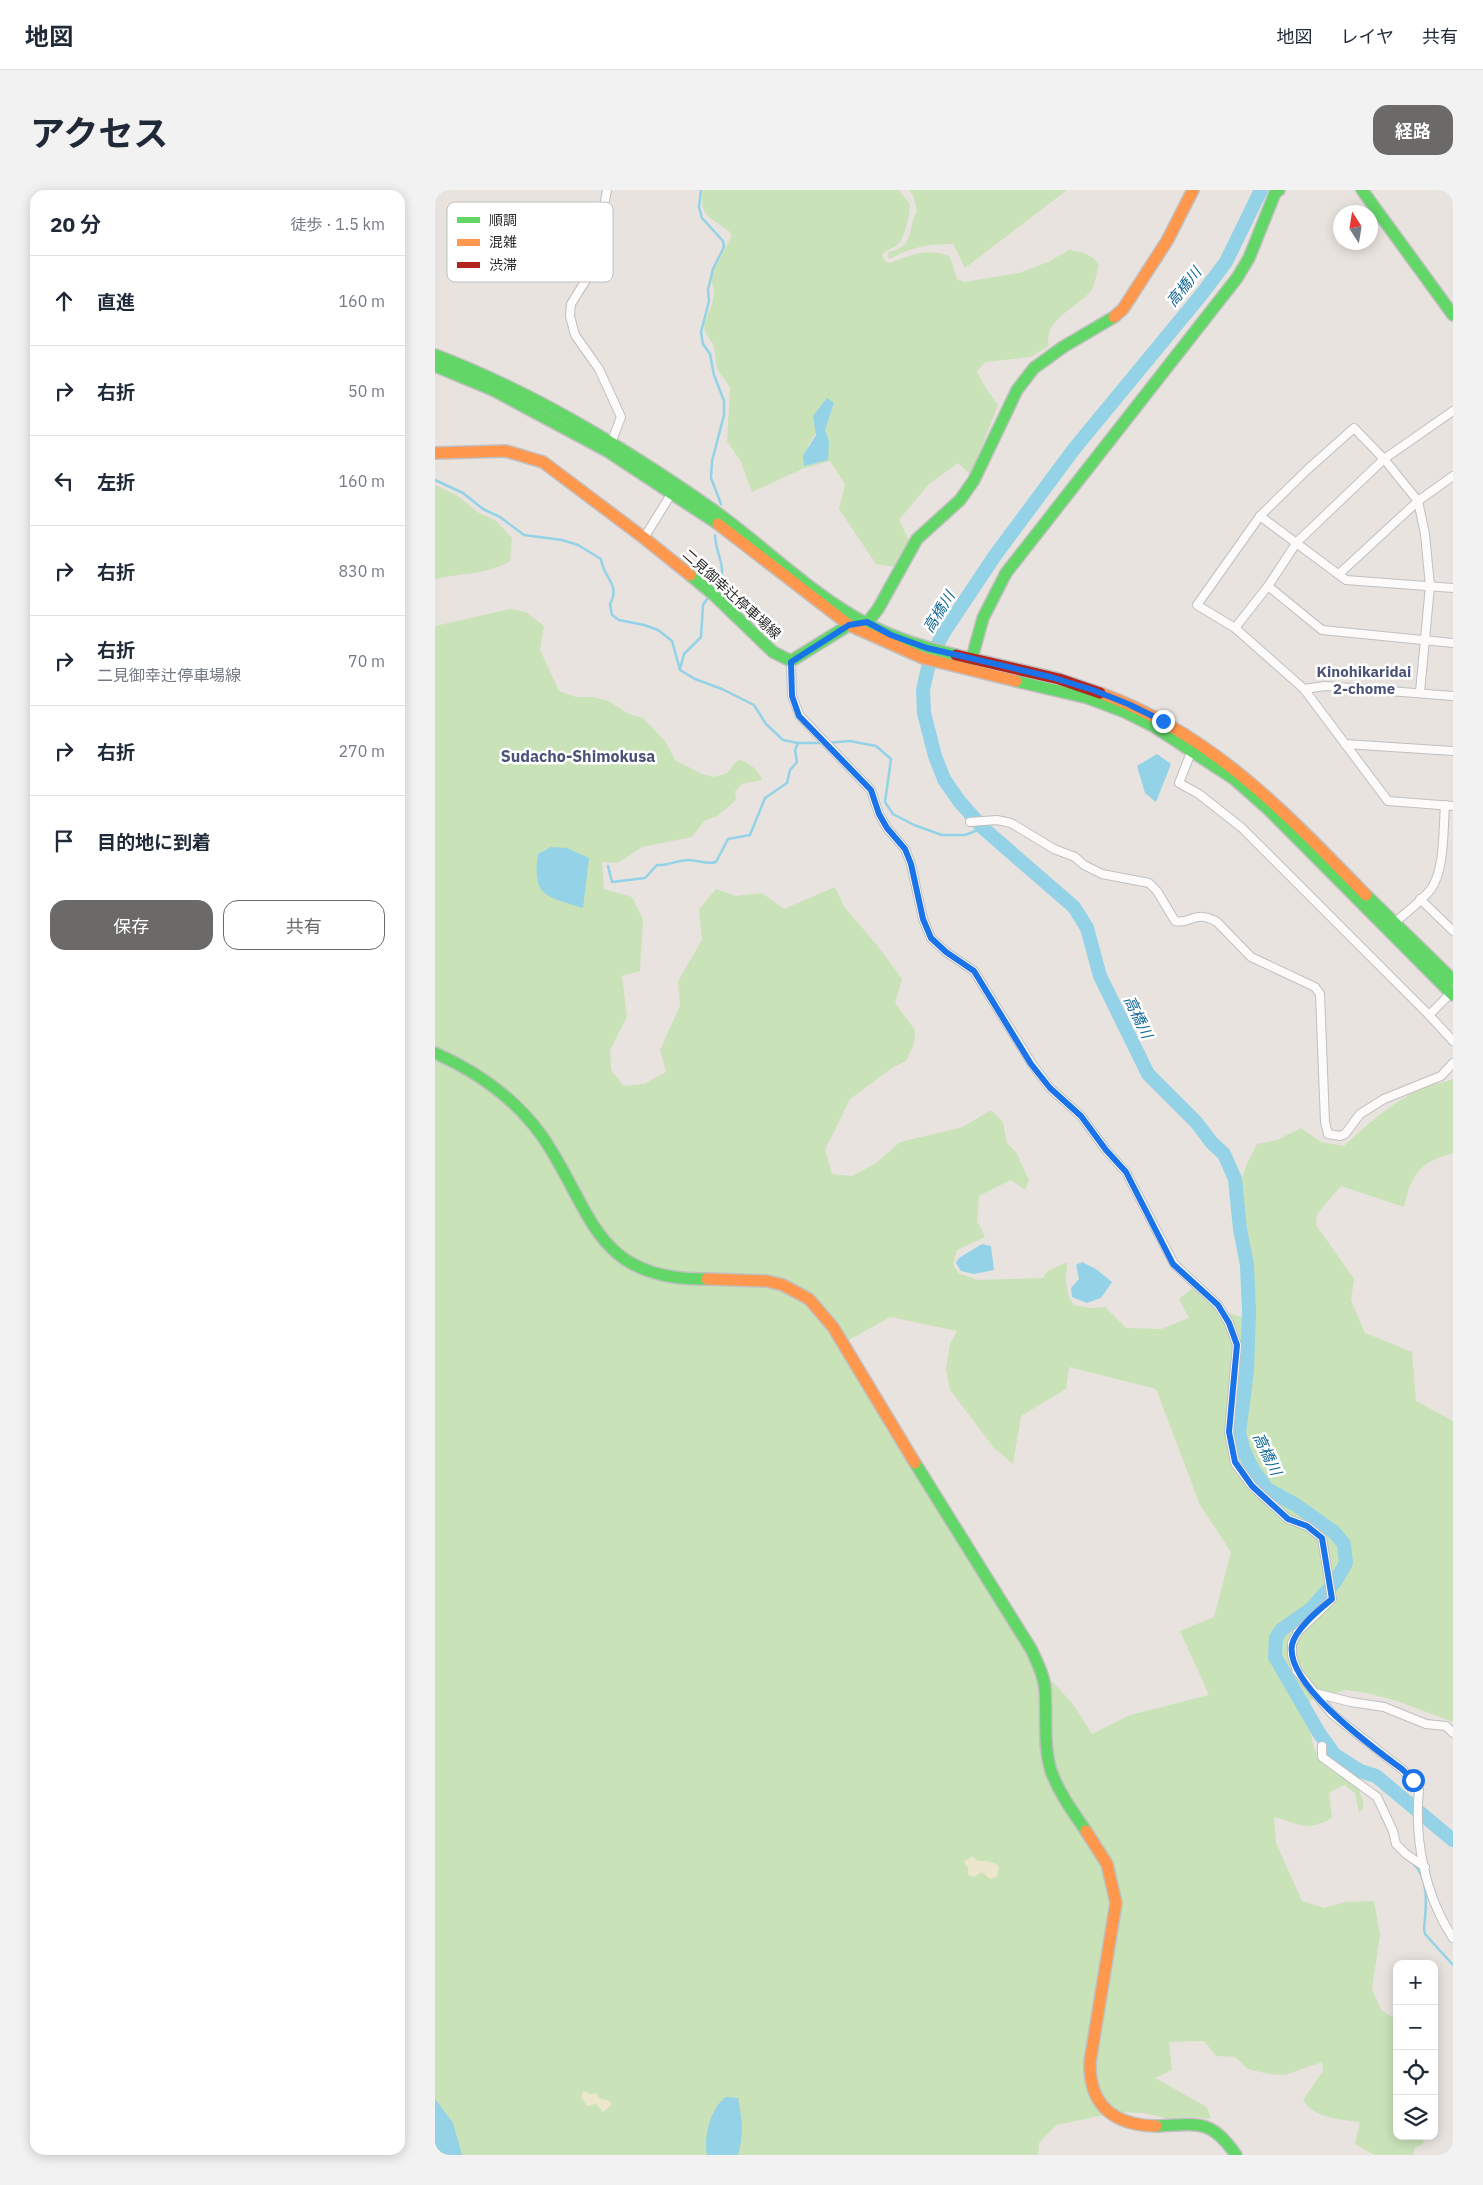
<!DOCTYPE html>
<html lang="ja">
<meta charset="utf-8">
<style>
body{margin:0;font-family:"IBM Plex Sans","Noto Sans JP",sans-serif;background:#f2f2f3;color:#1f2937}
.controls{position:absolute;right:15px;bottom:15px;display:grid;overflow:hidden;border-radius:10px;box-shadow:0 2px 12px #0003}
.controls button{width:45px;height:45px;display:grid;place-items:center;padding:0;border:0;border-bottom:1px solid #e0e1e3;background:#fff;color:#1f2937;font:25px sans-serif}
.compass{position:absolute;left:898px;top:15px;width:45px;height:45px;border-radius:50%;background:#fff;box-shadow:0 2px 12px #0003;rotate:348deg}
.stop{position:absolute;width:15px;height:15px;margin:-11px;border:4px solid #1a73e8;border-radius:50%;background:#fff}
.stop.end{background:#1a73e8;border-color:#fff;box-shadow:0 1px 5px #0008}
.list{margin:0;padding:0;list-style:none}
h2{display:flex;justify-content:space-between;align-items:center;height:65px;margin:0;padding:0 20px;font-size:21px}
h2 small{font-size:16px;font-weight:400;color:#747a83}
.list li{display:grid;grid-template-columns:32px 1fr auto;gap:15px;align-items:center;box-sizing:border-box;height:90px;padding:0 20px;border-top:1px solid #e0e1e3}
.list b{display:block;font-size:19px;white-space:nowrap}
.list p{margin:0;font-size:16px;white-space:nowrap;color:#747a83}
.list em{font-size:16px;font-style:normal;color:#747a83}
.actions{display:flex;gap:10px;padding:15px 20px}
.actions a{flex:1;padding:11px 0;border:1px solid #6c6a68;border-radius:15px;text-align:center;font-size:18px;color:#6c6a68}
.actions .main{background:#6c6a68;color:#fff}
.icon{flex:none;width:28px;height:28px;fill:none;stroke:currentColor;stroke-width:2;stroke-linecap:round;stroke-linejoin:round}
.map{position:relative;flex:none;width:1018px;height:1965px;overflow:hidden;border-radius:15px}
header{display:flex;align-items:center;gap:30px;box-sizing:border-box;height:70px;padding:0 25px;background:#fff;border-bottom:1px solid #e0e1e3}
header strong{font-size:24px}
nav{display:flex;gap:28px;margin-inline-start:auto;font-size:18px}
.intro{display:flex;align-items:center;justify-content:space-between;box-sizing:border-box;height:120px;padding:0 30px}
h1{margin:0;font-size:35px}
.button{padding:12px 22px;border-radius:15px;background:#6c6a68;color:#fff;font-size:18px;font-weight:700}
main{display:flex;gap:30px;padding:0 30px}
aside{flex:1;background:#fff;border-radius:15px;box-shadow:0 2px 12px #0003}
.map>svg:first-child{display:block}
.green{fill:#c9e2b8;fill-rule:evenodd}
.sand{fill:#ece6cc}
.water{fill:#93d2e7}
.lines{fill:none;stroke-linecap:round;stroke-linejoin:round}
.stream{stroke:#93d2e7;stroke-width:2.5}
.river{stroke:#93d2e7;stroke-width:14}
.street-casing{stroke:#c1bfc0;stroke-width:10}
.fast-casing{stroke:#c1bfc0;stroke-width:14}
.slow-casing{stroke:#c1bfc0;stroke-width:14}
.jam-casing{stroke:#c1bfc0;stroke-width:14}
.street{stroke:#fcfbfa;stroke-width:8}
.fast{stroke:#63d668;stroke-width:11}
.slow{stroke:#ff974d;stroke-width:11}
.jam{stroke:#b3261e;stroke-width:11}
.route{stroke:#1a73e8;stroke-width:6}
.labels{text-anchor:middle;stroke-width:5;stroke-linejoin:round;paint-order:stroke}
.street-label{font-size:14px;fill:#292929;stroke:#fff}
.water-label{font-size:15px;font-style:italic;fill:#106795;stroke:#fff}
.neighbourhood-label{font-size:15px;font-weight:bold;fill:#4a5278;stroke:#fff}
.quarter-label{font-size:16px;font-weight:bold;fill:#4a5278;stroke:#fff}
.key{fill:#fff;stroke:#bfbfbf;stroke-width:1}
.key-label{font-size:14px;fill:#292929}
</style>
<header>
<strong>地図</strong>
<nav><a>地図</a><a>レイヤ</a><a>共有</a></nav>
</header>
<div class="intro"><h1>アクセス</h1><a class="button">経路</a></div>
<main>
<aside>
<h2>20 分<small>徒歩 · 1.5 km</small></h2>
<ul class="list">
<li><svg class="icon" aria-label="ahead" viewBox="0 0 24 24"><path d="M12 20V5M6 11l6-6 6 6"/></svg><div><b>直進</b></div><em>160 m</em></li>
<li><svg class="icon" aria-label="right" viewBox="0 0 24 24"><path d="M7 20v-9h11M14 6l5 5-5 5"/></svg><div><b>右折</b></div><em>50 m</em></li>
<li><svg class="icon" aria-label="left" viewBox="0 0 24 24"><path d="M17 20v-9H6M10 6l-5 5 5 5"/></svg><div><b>左折</b></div><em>160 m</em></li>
<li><svg class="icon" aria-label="right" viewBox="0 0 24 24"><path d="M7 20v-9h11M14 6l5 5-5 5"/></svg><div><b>右折</b></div><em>830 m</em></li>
<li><svg class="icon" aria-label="right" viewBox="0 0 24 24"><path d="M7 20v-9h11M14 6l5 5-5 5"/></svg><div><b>右折</b><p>二見御幸辻停車場線</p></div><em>70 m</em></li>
<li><svg class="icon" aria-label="right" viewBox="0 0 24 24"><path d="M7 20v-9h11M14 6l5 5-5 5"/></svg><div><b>右折</b></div><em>270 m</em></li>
<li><svg class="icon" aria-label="arrive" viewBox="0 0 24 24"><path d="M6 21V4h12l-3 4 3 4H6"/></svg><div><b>目的地に到着</b></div></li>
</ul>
<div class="actions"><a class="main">保存</a><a>共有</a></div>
</aside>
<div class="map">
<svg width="1018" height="1965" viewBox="0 0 1018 1965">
<rect width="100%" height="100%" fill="#e8e3de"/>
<g class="green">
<path d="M 268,0 L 464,0 C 466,5 471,8 474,13 C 477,20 469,49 463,54 C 458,59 451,59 447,65 L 450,71 L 455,73 C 475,65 495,57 515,67 L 522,89 L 529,92 L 584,83 L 613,72 L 634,60 L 649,63 L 659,68 L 664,76 C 661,84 660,96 655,102 C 640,119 608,130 614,156 L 596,167 L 550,172 L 542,181 L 550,197 L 563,215 L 536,285 L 523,273 L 493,295 L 464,330 L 474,350 L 460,377 L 441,374 L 404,319 L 410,294 L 395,271 L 367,279 L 317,302 L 305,270 L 292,251 L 295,197 L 282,179 L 279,156 L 270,142 L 269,134 L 277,114 L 279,103 L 276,86 L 296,47 L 295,42 C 277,27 263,28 268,0 ZM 399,213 L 390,240 L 394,251 L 372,257 Z"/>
<path d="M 474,0 L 632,0 L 530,78 L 518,54 C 490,54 479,57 454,69 L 452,63 C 457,61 464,59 468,56 C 478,48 474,33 482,22 L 478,5 Z"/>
<path d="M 0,295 L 23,306 L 44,323 L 60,330 L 77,348 L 75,371 C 51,385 26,383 0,389 Z"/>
<path d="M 75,419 L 91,422 L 109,436 L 105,460 L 124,501 L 141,507 L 159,507 L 173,511 L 194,524 L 208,528 L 230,551 L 240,570 L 267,584 L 279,587 L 292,583 L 303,570 C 313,571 324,580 327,590 L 307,594 L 300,601 L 301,610 L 282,626 L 269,631 L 257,647 L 207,657 L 183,673 L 167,672 L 169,699 L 197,707 L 208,729 L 205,781 L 187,786 L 192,827 L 175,860 L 176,880 L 189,896 L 209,894 L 231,882 L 225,860 L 245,816 L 243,791 L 267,750 L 264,719 L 281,699 L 301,706 L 327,703 L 349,719 L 400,697 L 410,718 L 442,755 L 467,789 L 460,813 L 480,840 L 479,854 L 471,871 L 457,878 L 415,909 L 390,960 L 397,984 L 417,986 L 440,974 L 465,952 L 528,937 L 556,920 L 568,932 L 572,953 L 581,962 L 594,990 L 590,1000 L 576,990 L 544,1006 L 542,1031 L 550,1047 L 522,1060 L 518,1074 L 523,1083 L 543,1090 L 608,1088 L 613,1081 L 632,1072 C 631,1088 629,1102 639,1115 L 656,1118 L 670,1117 L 691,1138 L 726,1139 L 754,1128 L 744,1109 L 758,1098 L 779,1118 L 809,1128 L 807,1077 L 797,1019 L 811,976 L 822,954 L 842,950 L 866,938 L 886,952 L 909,956 C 934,933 960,909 992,897 C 1000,893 1009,893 1018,889 L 1018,963 C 984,973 977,983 969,1017 L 906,996 L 882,1024 L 881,1035 L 919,1089 L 916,1110 L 930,1143 L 977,1162 L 981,1211 L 1018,1231 L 1018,1532 L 962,1511 L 932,1503 L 911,1500 L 875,1510 C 875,1532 873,1560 891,1576 C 909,1593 923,1586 929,1616 L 924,1623 L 920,1603 L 909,1595 L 894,1603 L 897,1628 C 870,1643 863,1633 839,1627 L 841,1653 L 867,1711 L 889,1718 L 910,1712 L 939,1711 L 945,1745 L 937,1799 L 946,1820 L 962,1830 L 962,1946 L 989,1946 L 988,1954 L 980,1958 L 978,1965 L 939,1965 L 920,1954 L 925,1932 C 905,1929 880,1929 868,1910 L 888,1881 L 887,1872 L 850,1885 L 834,1884 L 813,1879 L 800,1867 L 781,1866 L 769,1851 L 734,1852 L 737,1880 L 720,1888 L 772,1917 L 776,1929 L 758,1927 L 730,1928 L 708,1923 L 684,1922 L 621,1935 L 604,1953 L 603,1965 L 0,1965 L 0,436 ZM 455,1127 L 522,1141 L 515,1154 L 511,1179 L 515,1200 L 559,1258 L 578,1274 L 586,1226 L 631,1199 L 634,1177 L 721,1199 L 765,1315 L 796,1362 L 779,1427 L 745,1441 L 774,1505 L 695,1525 L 657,1544 L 638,1514 L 615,1489 L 412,1151 Z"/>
</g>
<g class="sand">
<path d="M 537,1666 L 543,1671 C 549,1671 560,1671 564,1677 L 562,1687 L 555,1689 L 547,1682 L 539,1687 L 533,1685 L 533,1678 L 529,1672 Z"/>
<polygon points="150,1901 155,1904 162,1903 164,1908 175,1911 176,1915 168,1922 161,1914 152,1916 146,1907 148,1902"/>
</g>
<g class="water">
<polygon points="392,208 399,213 390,240 394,251 393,270 369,276 368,266 381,245 378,226"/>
<polygon points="722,564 736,574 721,612 710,603 702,576"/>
<path d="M 116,657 L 132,658 L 154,668 L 148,718 C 111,706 97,707 103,664 Z"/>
<polygon points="547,1054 556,1056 559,1080 539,1084 526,1081 521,1073 524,1068"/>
<polygon points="647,1072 661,1079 677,1092 666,1108 652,1113 637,1107 636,1098 644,1089 641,1075"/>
<path d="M 291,1907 L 303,1908 C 307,1928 309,1945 303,1965 L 272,1965 C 268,1947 276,1917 291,1907 Z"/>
<polygon points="0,1909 18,1933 27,1965 0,1965"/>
</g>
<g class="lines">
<g class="stream">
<polyline points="266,0 264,17 267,28 288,51 289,57 278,79 273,100 274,111 266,142 268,154 275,164 279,185 289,211 289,225 277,271 276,288 286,314"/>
<path d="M 0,290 L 28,303 L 48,319 L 65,327 L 89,345 L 127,350 L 143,355 L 166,369 C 168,388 186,394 175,414 L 177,425 L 184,430 L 209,435 L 223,440 L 237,451 L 245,480 L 260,489 L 287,499 L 319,515 L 331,534 L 348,550 L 363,553 L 387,553"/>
<path d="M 279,400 C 296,379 281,369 280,345"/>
<polyline points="245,479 249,464 266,447 268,415 274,406"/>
<polyline points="392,553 415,551 441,556 456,569 450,612 458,624 479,635 507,645 530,645 548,638"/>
<path d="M 173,676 L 177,692 L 210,688 L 222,675 C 233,676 242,670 253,670 C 264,670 271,675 281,672 L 293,649 L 315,645 L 330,608 L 352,593 L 355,580 L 362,572 L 360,560 L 363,553"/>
<path d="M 893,1555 C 894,1574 916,1579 926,1592"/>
<path d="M 978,1673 C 995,1689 991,1718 989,1739 L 990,1744 L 1018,1775"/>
</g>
<polyline class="river" points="826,0 791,72 766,105 639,259 559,367 509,442 495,469 488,500 489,523 500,566 509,589 524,611 548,638 639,717 652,738 665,786 713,884 761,932 777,953 789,964 800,989 805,1039 812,1075 814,1121 812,1181 804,1243 809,1261 817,1278 832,1299 861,1315 899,1342 909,1354 911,1373 900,1392 876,1419 846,1440 841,1448 840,1467 884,1543 900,1565 925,1581 941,1586 1018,1650"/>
<g class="street-casing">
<g id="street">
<polyline points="172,0 160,63 151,90 136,114 135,126 140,145 164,179 186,227 175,256"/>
<polyline points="825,326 911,390 1018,398"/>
<polyline points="209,348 238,301"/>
<polyline points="904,384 983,311 1018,286"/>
<polyline points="833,396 887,440 1018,453"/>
<polyline points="800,438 833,396 862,352 949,269 1018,221"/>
<path d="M 356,471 L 357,506 L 365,526 L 436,600 L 444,624 L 452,638 L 470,659 L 476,674 L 488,729 L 496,748 L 511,762 L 539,781 L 597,874 L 615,898 L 646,926 L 671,960 L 691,982 L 739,1074 L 783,1115 L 794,1133 L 802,1155 L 794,1242 L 800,1273 L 817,1296 L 853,1329 L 872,1336 L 887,1348 L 897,1409 L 863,1442 L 857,1453 L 857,1465 L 862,1481 L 897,1524 L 968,1580 L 984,1599 C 979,1650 990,1706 1018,1748"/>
<polyline points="869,499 890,496 1018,506"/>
<polyline points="985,502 995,396 990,344 983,311 949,269 919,238 873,279 825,326 762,415 800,438 869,499 953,611 1018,616"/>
<polyline points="910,554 1018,561"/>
<polyline points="757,560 744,593 764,604 807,638 994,825"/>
<path d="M 535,632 L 562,630 L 576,633 L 619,659 L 640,667 L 649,675 L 667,684 L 714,693 L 722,701 L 740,731 C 756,735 759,719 782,732 L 816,767 L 880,797 L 885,804 L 890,932 L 893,944 L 905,946 L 910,944 L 925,924 L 949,909 L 1006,886 L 1018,873"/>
<polyline points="985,709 1018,741"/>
<path d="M 958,734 C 970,723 986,712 996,699 C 1010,679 1008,640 1010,615"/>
<polyline points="1016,803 994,825 1018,851"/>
<polyline points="880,1503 916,1512 949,1517 991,1534 1011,1536 1018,1543"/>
<polyline points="887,1556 887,1567 942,1607 958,1641 961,1654 971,1664 990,1677"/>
</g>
</g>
<g class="fast-casing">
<g id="fast">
<polyline points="927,0 1018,125"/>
<path d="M 0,165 C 98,202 191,259 277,319 C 329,356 375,404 432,434 C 460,448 490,458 521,465"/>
<polyline points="0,176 58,200 172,261 283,334"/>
<polyline points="255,385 279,405 338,462 356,471 414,435 432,433 443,419 482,349 525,310 539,290 582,200 599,178 628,157 679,127"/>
<polyline points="535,475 548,428 571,383 802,88 814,68 840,3 844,0"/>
<polyline points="581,491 653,508 690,522 718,536 799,589 834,620 1018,805"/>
<polyline points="931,705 1018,790"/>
<path d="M 0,863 C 43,882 79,907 107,946 C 158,1020 158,1091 272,1089"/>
<path d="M 480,1273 L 596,1459 C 602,1472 609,1485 610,1499 C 612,1526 608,1555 616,1581 C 624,1603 638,1622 651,1641"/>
<path d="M 721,1936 C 762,1934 776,1928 801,1965"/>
</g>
</g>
<g class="slow-casing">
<g id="slow">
<polyline points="679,127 688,119 732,51 758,0"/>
<polyline points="0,263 71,261 108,272 209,348 255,385"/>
<polyline points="283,334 414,435 488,468 581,491"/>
<path d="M 665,503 C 776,543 851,623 931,705"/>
<polyline points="272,1089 332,1091 348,1095 374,1109 398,1137 480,1273"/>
<path d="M 651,1641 L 672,1674 L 681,1713 L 655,1872 C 654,1916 679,1935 721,1936"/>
</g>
</g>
<g class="jam-casing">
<polyline id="jam" points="521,465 624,489 665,503"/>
</g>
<use href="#street" class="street"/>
<use href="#fast" class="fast"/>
<use href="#slow" class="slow"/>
<use href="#jam" class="jam"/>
</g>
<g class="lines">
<path class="route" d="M 728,531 L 693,514 L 658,500 L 616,487 L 492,458 L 456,445 L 432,432 L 414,435 L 356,472 L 357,506 L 364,526 L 436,600 L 444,624 L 452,638 L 470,659 L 476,674 L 488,729 L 496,748 L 511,762 L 539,781 L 596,874 L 615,898 L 646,926 L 671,960 L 691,982 L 738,1074 L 783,1115 L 794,1133 L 802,1155 L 794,1242 L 800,1272 L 817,1296 L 853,1329 L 872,1336 L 887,1348 L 897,1409 C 885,1419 860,1439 857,1455 C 850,1495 939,1558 968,1580 L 978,1590"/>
</g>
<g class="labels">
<g class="street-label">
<text transform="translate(297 404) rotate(42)" y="5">二見御幸辻停車場線</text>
</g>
<g class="water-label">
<text transform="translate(749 97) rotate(-51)" y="5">高橋川</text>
<text transform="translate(504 422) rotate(-58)" y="5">高橋川</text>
<text transform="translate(703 827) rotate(64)" y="5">高橋川</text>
<text transform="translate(832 1264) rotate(64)" y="5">高橋川</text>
</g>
<g class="neighbourhood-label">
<text x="929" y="487">Kinohikaridai<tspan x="929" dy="17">2-chome</tspan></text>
</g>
<g class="quarter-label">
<text x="143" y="572">Sudacho-Shimokusa</text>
</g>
</g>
<rect x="12" y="12" width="166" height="80" rx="8" class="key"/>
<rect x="22" y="27" width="23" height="6" fill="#63d668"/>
<rect x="22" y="49" width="23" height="7" fill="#ff974d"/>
<rect x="22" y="72" width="23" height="6" fill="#b3261e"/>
<g class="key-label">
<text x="54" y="35">順調</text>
<text x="54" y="57">混雑</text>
<text x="54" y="80">渋滞</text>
</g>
</svg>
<div class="controls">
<button>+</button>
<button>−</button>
<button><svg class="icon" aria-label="locate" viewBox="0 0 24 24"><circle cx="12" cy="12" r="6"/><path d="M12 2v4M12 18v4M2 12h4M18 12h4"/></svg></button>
<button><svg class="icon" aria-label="layers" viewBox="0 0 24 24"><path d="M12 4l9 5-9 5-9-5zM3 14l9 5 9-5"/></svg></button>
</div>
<svg class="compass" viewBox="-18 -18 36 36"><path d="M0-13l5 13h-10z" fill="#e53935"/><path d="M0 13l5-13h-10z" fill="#747a83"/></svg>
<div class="stop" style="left:978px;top:1590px"></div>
<div class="stop end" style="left:728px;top:531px"></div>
</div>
</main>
